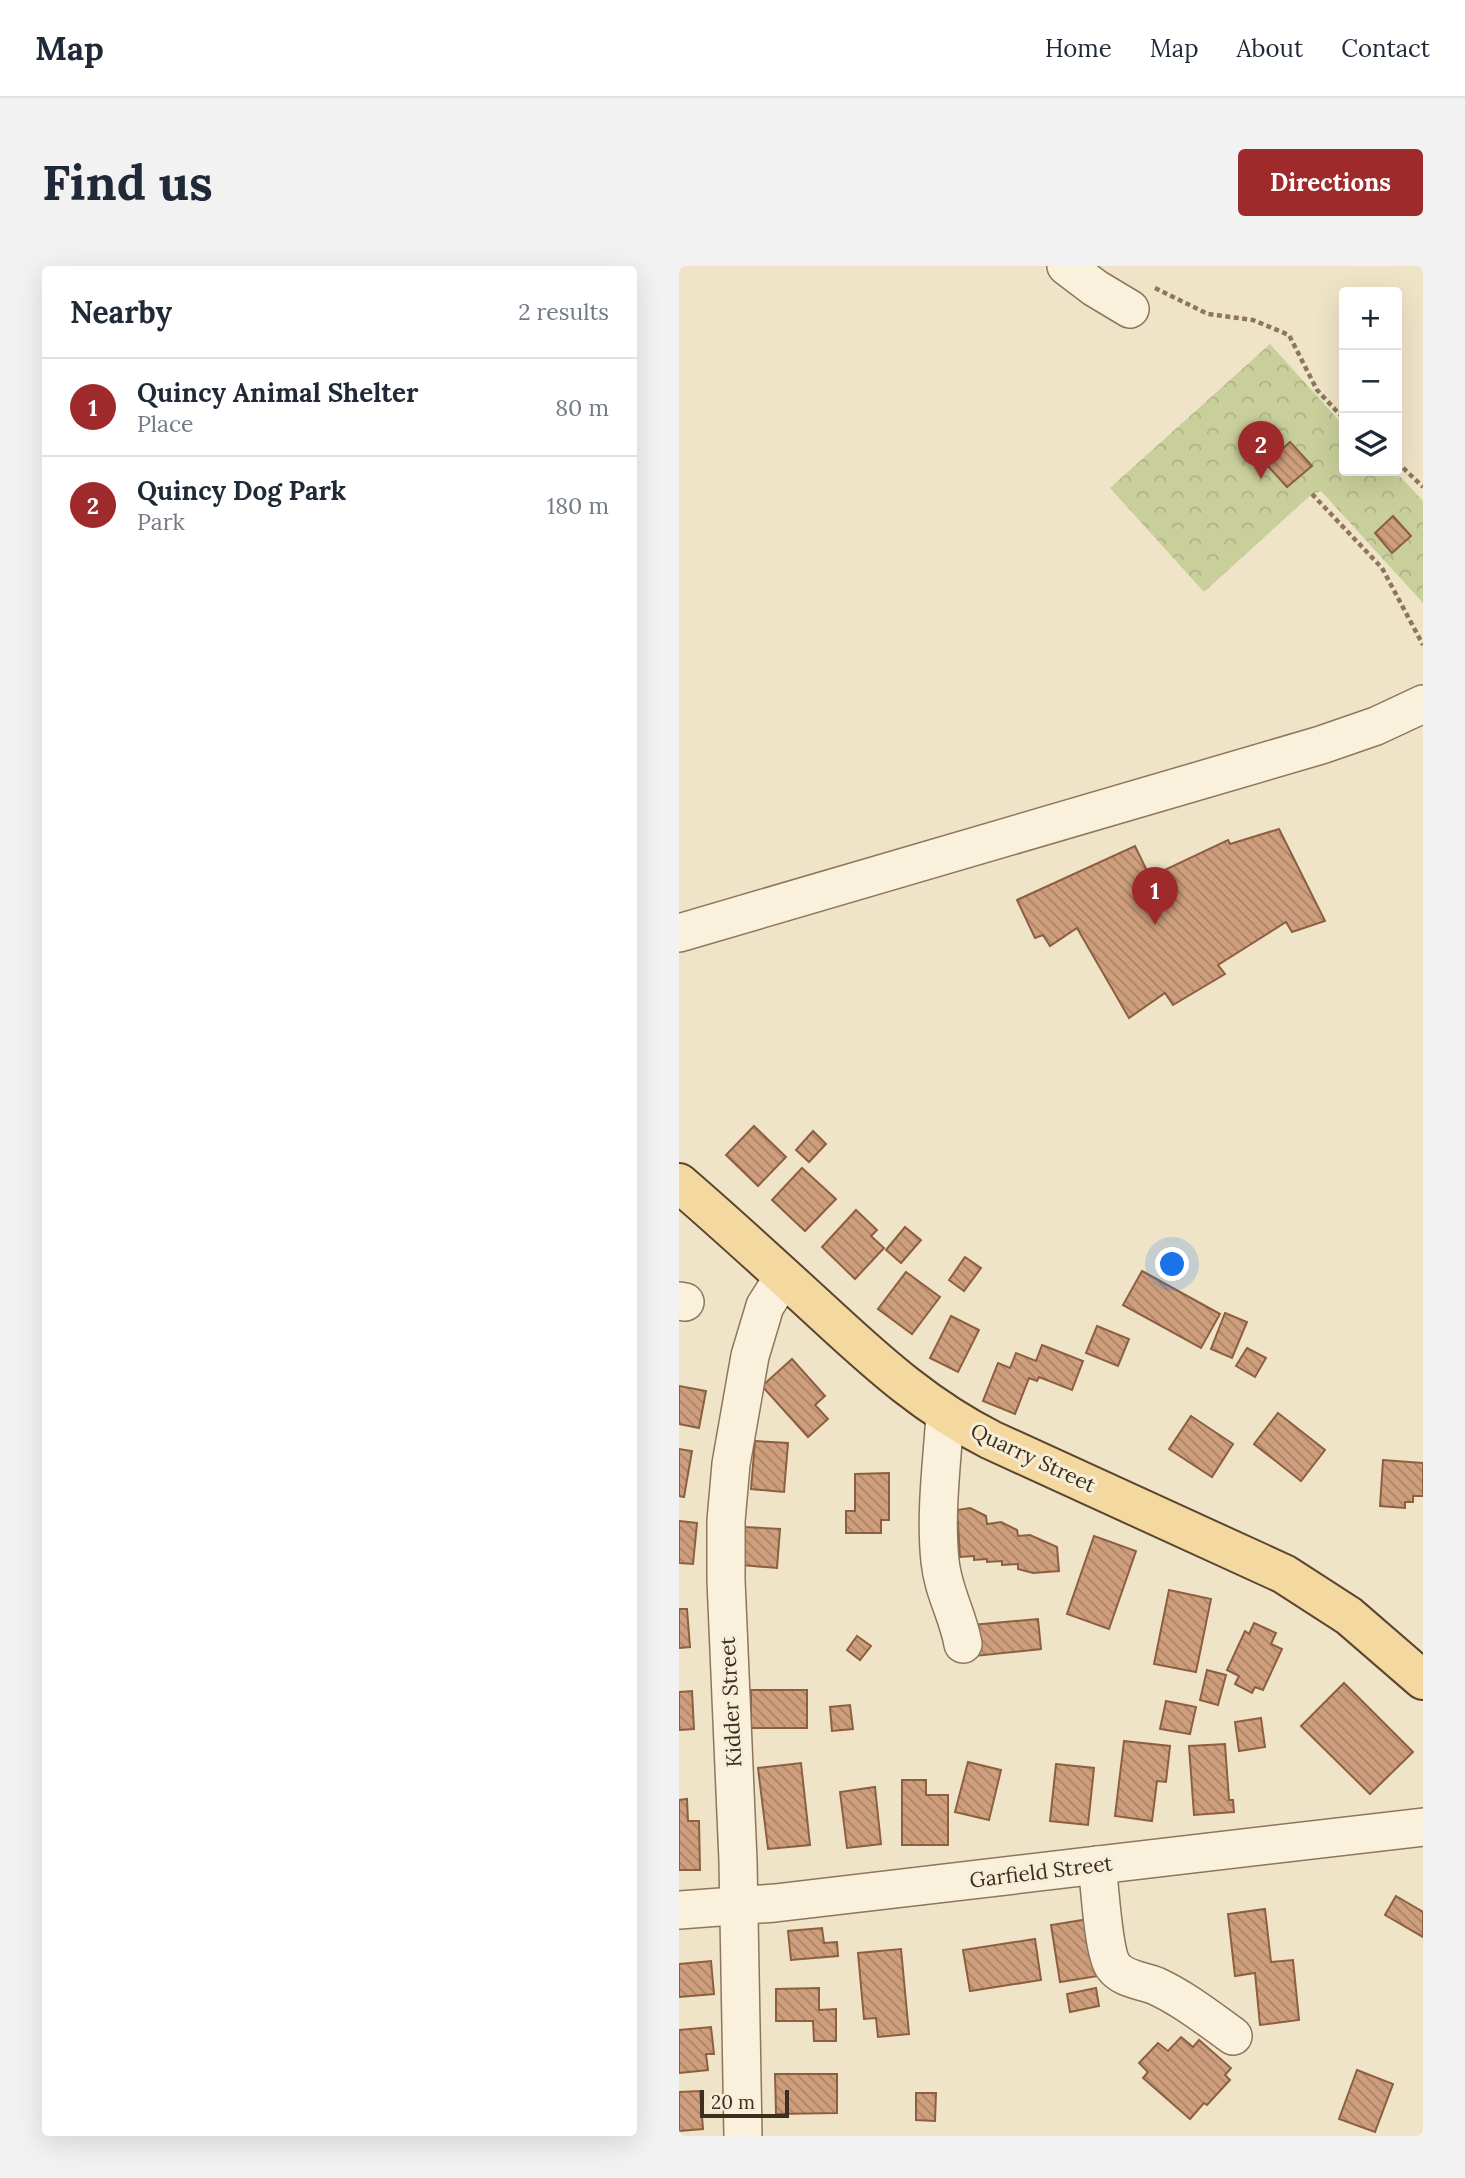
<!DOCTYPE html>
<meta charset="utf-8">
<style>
body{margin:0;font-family:Lora,serif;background:#f2f2f3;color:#1f2937}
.controls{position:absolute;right:21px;top:21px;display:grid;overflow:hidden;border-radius:7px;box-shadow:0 7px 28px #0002}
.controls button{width:63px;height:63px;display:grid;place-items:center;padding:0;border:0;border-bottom:2px solid #e0e1e3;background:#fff;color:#1f2937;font:35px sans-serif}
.scale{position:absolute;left:21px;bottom:18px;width:89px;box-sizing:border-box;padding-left:7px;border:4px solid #3d2e20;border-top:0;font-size:19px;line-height:24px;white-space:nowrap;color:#3d2e20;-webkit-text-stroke:5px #f7eed8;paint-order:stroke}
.you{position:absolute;left:494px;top:999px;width:24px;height:24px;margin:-18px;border:5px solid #fff;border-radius:50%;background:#1a73e8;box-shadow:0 0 0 10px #1a73e833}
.badge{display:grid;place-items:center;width:46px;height:46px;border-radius:50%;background:#9e2a2b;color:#fff;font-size:23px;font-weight:700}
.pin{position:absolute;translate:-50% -58px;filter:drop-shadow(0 2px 4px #0008)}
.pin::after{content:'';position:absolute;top:37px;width:24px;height:21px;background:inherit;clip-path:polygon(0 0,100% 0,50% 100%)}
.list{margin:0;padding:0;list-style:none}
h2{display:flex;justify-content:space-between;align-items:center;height:91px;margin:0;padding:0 28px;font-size:30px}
h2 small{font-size:23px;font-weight:400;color:#747a83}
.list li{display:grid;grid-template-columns:46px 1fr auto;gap:21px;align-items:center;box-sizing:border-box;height:98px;padding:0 28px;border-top:2px solid #e0e1e3}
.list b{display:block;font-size:26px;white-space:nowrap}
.list p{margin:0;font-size:23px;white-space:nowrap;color:#747a83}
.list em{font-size:23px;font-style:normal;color:#747a83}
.icon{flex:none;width:38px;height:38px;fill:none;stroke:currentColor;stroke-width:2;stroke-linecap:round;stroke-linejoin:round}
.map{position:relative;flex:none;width:744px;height:1870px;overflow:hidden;border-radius:7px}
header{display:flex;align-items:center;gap:42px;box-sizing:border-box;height:98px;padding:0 35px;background:#fff;border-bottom:2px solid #e0e1e3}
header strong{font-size:33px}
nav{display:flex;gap:38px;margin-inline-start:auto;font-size:24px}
.intro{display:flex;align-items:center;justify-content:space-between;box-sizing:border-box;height:168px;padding:0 42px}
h1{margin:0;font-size:49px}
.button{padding:18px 32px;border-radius:7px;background:#9e2a2b;color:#fff;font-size:24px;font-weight:700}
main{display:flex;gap:42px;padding:0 42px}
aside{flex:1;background:#fff;border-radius:7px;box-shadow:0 7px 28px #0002}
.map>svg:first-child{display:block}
.forest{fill:url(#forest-crowns)}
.building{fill:url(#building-back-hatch);stroke:#8d5f41;stroke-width:2}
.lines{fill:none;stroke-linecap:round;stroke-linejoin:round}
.minor-casing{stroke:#8d765c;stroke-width:40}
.major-casing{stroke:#5b4430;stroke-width:42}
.path{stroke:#8d765c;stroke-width:4.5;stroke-dasharray:5 3.5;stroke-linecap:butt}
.minor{stroke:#faf1dc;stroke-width:37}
.major{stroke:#f3d9a0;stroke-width:38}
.labels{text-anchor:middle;stroke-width:6;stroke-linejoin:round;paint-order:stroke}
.street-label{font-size:21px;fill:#3d2e20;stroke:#f7eed8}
</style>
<header>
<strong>Map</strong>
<nav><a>Home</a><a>Map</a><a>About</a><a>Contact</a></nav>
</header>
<div class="intro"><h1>Find us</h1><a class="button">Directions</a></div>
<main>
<aside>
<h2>Nearby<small>2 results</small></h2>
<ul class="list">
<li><span class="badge">1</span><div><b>Quincy Animal Shelter</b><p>Place</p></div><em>80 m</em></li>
<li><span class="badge">2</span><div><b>Quincy Dog Park</b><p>Park</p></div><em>180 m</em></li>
</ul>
</aside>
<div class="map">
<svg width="744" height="1870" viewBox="0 0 744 1870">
<defs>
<pattern id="forest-crowns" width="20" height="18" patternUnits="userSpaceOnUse" patternTransform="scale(1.75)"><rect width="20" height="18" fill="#c9cf9b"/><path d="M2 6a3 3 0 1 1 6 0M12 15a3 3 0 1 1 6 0" fill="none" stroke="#aeb285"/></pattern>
<pattern id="building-back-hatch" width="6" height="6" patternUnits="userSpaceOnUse" patternTransform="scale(1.75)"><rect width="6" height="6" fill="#cf9f7d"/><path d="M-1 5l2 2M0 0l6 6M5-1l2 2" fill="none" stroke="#a98266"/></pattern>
</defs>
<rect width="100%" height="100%" fill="#f0e4c8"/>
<polygon class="forest" points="591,78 665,160 665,205 716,205 744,235 744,337 642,225 633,228 525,326 431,222"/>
<g class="building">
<polygon points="611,176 633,200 608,221 587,198"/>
<polygon points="714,250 732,270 713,287 696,267"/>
<polygon points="600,563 646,655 613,666 607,656 539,699 546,708 494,739 486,727 450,752 398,662 371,680 364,669 356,672 338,634 456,580 471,611 549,574 551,578"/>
<polygon points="75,860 107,891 79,920 47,889"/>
<polygon points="134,865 147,878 130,896 117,884"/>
<polygon points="123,902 157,933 126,965 93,934"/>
<polygon points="177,944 198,964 192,970 205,982 176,1013 143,981"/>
<polygon points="226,961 242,974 222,997 207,984"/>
<polygon points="286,991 302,1002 285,1025 270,1014"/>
<polygon points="463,1005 541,1048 522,1082 444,1039"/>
<polygon points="227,1006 261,1031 233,1068 199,1043"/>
<polygon points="546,1047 568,1056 553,1092 532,1083"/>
<polygon points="272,1050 300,1064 279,1106 251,1092"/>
<polygon points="418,1060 450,1073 439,1100 407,1087"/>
<polygon points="363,1079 404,1095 393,1124 360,1111 358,1115 350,1112 336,1148 304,1135 319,1097 331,1102 337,1087 357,1095"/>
<polygon points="568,1082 587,1092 576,1111 557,1100"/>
<polygon points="113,1093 146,1130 136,1139 149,1153 129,1171 83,1120"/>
<polygon points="0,1120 27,1125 20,1162 0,1158"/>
<polygon points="599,1147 646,1184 622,1215 575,1178"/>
<polygon points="512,1150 554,1178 533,1211 490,1183"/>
<polygon points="76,1175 109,1177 105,1226 72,1223"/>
<polygon points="0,1183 13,1185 5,1231 0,1230"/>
<polygon points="704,1194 744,1197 744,1230 734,1230 734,1236 726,1236 726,1242 701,1240"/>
<polygon points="210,1207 210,1254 202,1254 202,1267 167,1267 167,1245 176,1245 176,1208"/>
<polygon points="291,1242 307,1250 308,1258 322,1256 338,1264 339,1270 351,1269 378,1281 380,1305 354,1307 339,1303 339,1298 323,1299 323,1295 308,1296 308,1293 295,1294 295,1290 281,1291 278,1244"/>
<polygon points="0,1255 18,1257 14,1298 0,1297"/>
<polygon points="66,1261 101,1263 98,1302 63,1299"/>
<polygon points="415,1270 457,1285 430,1363 388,1348"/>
<polygon points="490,1324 532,1333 517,1406 475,1398"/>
<polygon points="0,1343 8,1343 11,1381 0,1382"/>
<polygon points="359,1353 362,1383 296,1390 293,1359"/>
<polygon points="575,1357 597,1367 592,1378 603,1383 584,1424 576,1421 573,1427 556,1418 560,1410 548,1404 566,1365 570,1368"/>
<polygon points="178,1370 192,1380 181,1394 168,1384"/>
<polygon points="528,1404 547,1409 539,1439 521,1434"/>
<polygon points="665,1417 734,1486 691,1528 622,1460"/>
<rect x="72" y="1424" width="56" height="38"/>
<polygon points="13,1425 15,1463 0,1464 0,1426"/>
<polygon points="487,1435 517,1441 511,1468 481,1463"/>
<polygon points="171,1439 174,1463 153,1465 151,1441"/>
<polygon points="582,1452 586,1481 560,1485 556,1456"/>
<polygon points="445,1475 491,1480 487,1516 478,1515 473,1555 436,1550"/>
<polygon points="546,1478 550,1534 554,1534 555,1546 515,1549 510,1480"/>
<polygon points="289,1496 322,1504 310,1554 276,1546"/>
<polygon points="122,1497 131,1579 89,1583 79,1502"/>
<polygon points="377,1498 415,1502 409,1559 371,1555"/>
<polygon points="223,1514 247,1514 247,1529 269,1529 269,1579 223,1579"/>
<polygon points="196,1521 202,1578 168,1582 161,1526"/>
<polygon points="8,1533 9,1555 20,1555 21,1604 0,1604 0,1534"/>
<polygon points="717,1630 744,1646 744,1671 706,1649"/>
<polygon points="586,1643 592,1696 614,1694 620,1754 581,1759 576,1707 556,1710 549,1648"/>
<polygon points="410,1653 419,1710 381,1716 372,1659"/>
<polygon points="143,1662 145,1677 158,1676 159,1690 112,1694 109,1665"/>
<polygon points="356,1673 362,1714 291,1725 284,1684"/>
<polygon points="222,1683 230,1768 199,1771 197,1752 185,1753 179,1687"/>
<polygon points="32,1695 35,1728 0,1731 0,1698"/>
<polygon points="140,1722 140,1744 157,1743 157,1775 135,1775 134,1755 97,1755 97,1723"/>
<polygon points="417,1722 420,1740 391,1746 388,1728"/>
<polygon points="32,1761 35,1788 27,1788 29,1804 0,1807 0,1764"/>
<polygon points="502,1771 514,1781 520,1774 552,1802 546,1809 551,1814 528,1839 525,1837 511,1853 464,1812 469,1806 460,1797 479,1777 489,1785"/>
<polygon points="678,1804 714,1818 696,1866 660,1853"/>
<polygon points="96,1808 158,1808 158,1847 97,1848"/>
<polygon points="21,1825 24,1863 0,1865 0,1826"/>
<polygon points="237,1827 257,1827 256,1855 237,1854"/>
</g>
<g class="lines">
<g class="minor-casing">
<g id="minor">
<polyline points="387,0 416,22 451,43"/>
<polyline points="0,667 642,479 697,460 744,438"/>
<polyline points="0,1035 6,1036"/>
<path d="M 266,1149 C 263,1197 256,1247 261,1295 C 264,1326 279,1349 284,1378"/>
<path d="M 418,1599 C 421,1620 424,1685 434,1700 C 444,1714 463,1714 477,1720 C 505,1733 529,1752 554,1770"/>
<polyline points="0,1644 96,1637 744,1561"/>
<polyline points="64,1870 59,1595 47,1314 47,1255 52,1198 71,1090 86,1040 100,1018 106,1013"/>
</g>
</g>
<g class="major-casing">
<path id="major" d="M 0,917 C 51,961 101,1007 151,1053 C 202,1100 249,1142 312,1174 L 605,1308 L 670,1350 L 744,1414"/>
</g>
<g class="path">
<polyline points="476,22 529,48 574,54 610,69 638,124 665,153"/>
<polyline points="718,196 744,221"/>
<polyline points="633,228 703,302 744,379"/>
</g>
<use href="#minor" class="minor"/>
<use href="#major" class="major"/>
</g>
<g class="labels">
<g class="street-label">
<text transform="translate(354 1192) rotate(25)" y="7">Quarry Street</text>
<text transform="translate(52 1436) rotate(-93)" y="7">Kidder Street</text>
<text transform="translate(362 1606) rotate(-7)" y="7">Garfield Street</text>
</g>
</g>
</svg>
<div class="controls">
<button>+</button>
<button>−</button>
<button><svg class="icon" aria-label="layers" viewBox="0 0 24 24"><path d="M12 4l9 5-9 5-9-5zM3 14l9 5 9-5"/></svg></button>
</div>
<div class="scale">20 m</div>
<div class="you"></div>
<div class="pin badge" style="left:476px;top:659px">1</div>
<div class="pin badge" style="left:582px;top:213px">2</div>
</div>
</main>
